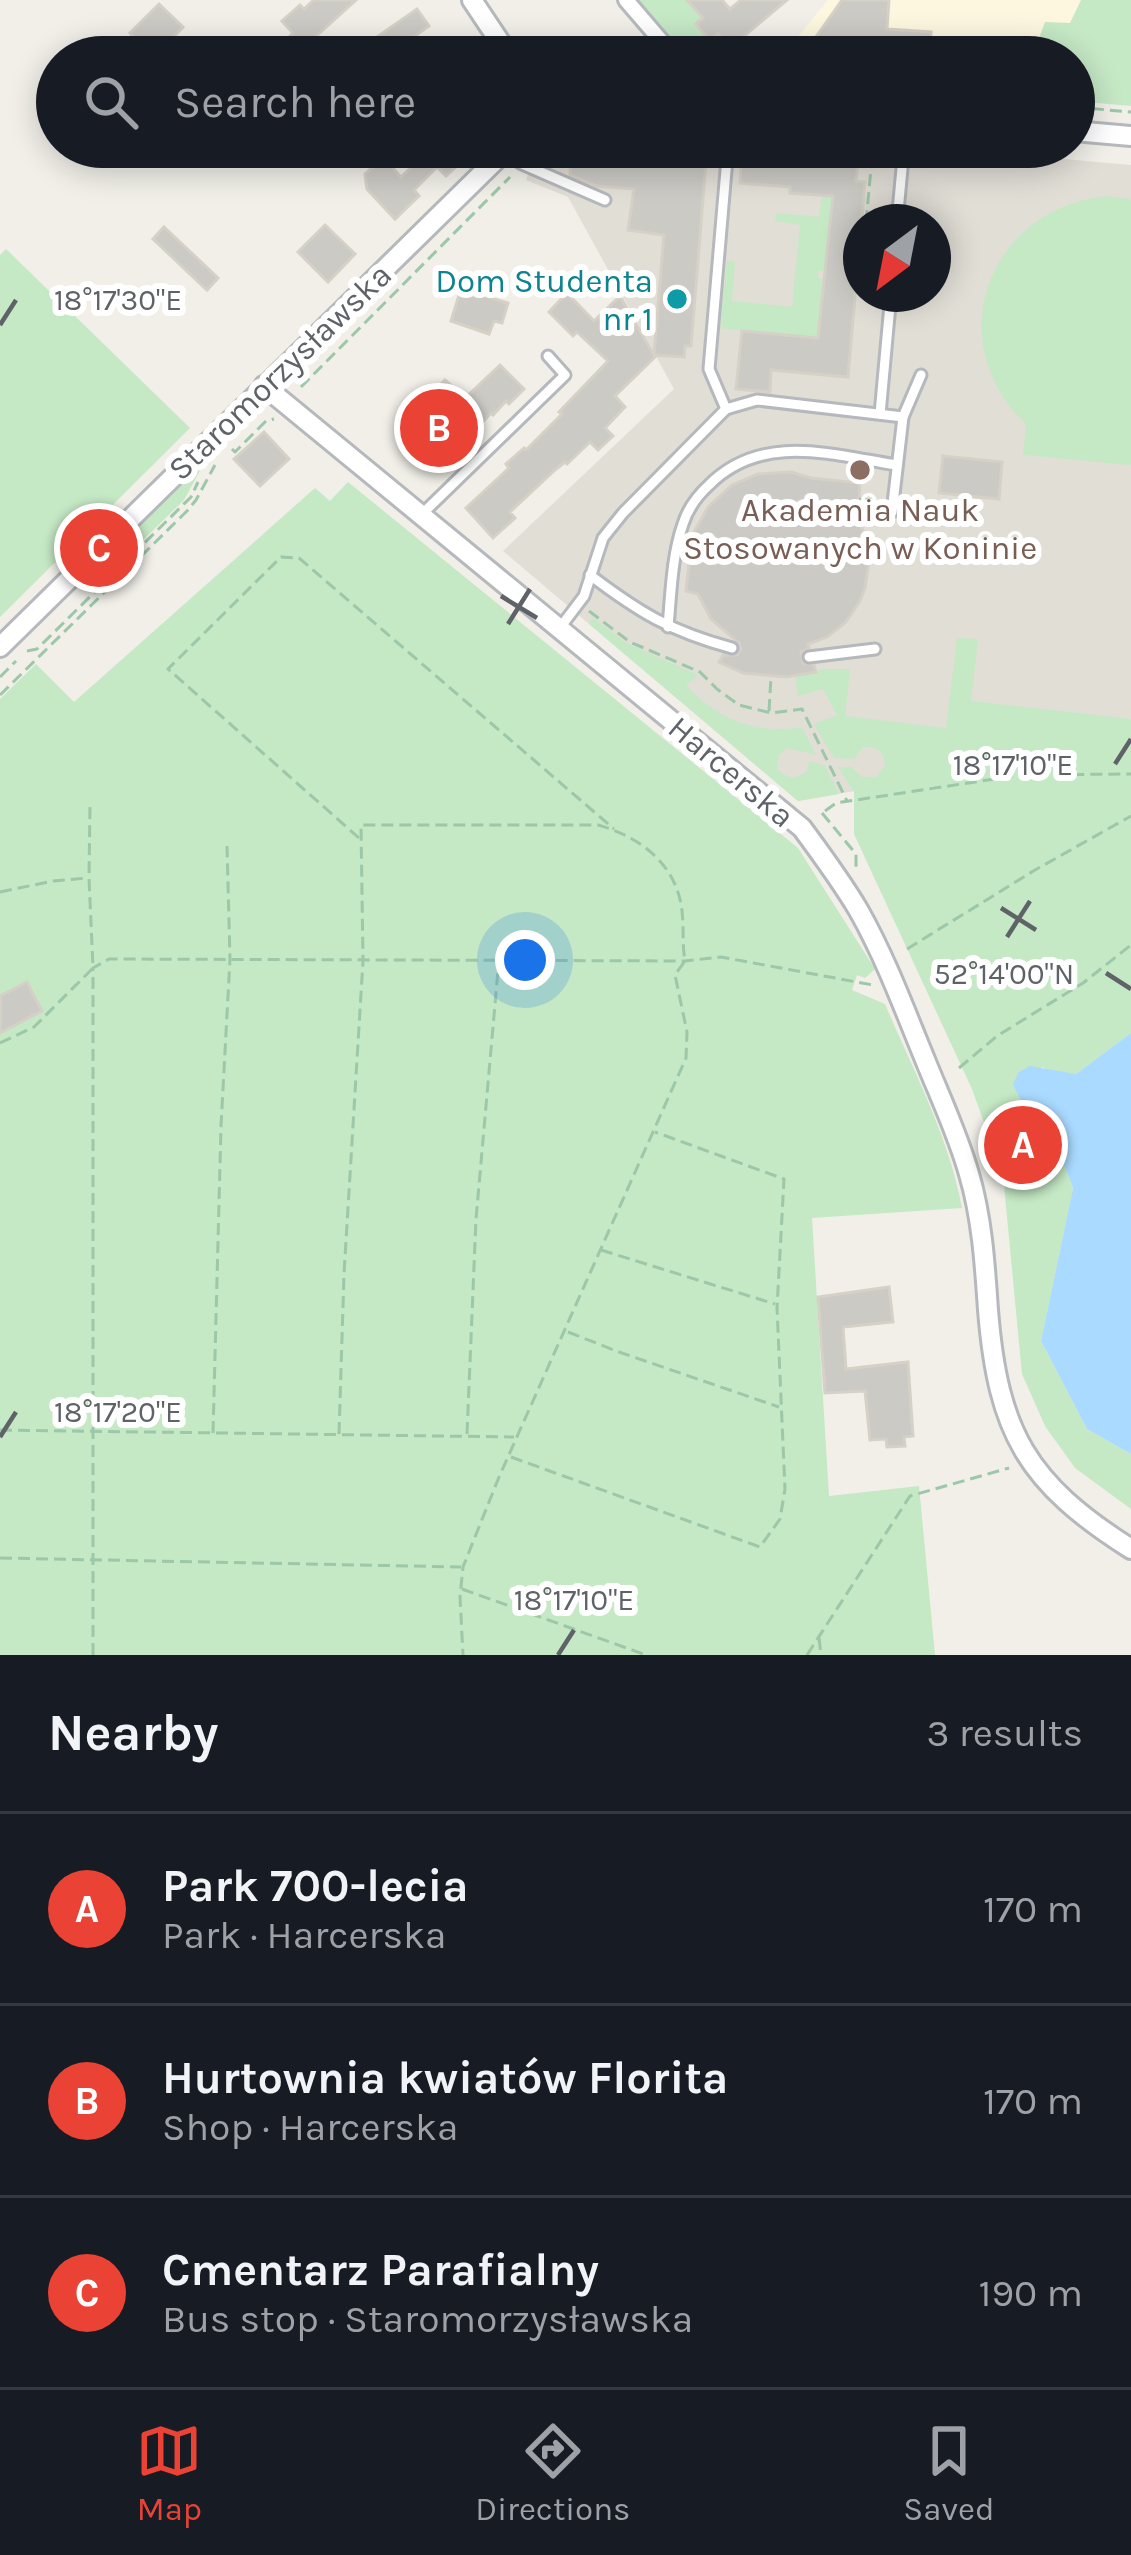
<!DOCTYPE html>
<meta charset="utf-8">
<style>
body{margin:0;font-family:Karla,sans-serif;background:#20242c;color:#f1f3f6}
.compass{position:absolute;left:843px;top:204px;width:108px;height:108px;border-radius:50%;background:#171b24;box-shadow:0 6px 30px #0003;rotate:212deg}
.you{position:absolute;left:525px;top:960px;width:42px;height:42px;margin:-30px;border:9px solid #fff;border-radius:50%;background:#1a73e8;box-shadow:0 0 0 18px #1a73e833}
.badge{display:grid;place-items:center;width:78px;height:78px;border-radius:50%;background:#ea4335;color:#fff;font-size:39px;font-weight:700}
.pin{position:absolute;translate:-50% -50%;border:6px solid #fff;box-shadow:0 3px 12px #0006}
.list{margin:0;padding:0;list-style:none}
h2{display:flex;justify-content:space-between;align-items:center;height:156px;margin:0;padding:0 48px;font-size:51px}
h2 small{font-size:39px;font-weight:400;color:#9ea1a6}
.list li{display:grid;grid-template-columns:78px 1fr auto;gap:36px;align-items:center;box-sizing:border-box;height:192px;padding:0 48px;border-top:3px solid #363941}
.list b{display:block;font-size:45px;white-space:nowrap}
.list p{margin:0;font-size:39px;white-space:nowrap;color:#9ea1a6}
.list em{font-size:39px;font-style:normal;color:#9ea1a6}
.icon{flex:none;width:66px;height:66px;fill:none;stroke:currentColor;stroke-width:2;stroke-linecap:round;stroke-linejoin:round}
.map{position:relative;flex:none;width:1131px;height:1655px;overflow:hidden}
.search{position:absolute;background:#171b24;box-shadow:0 6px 30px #0003;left:36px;right:36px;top:36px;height:132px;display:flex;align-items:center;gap:30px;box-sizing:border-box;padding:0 42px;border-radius:66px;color:#9ea1a6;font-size:45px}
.sheet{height:732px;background:#171b24}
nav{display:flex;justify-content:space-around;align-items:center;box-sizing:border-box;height:168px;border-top:3px solid #363941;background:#171b24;font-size:33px;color:#9ea1a6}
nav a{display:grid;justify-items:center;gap:6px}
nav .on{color:#ea4335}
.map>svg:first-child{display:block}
.commercial{fill:#fef7e0}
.education{fill:#e1ded6;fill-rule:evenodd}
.green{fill:#c5e8c5}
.water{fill:#aadaff}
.building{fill:#cccac5;stroke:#d6d1c6;stroke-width:3}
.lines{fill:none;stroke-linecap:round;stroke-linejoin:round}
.service-casing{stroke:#b5b8bc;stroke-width:15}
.pedestrian-casing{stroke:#b5b8bc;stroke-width:20}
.minor-casing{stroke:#b5b8bc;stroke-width:24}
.path{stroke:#9cc7a9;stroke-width:3;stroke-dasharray:12 6;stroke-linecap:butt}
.service{stroke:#fff;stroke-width:9}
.pedestrian{stroke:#fff;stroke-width:14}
.minor{stroke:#fff;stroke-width:18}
.ticks{fill:none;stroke:#5f6368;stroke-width:4.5}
.culture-dot{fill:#0f9aa8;stroke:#fff;stroke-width:4.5}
.education-dot{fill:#8d6e63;stroke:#fff;stroke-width:4.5}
.labels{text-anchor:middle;stroke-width:12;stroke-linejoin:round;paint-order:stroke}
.culture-label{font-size:33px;fill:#0d838f;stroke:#fff;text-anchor:end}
.street-label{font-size:33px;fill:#5f6368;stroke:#fff}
.education-label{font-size:33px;fill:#785e54;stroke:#fff}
.ticks-label{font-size:30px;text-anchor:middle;fill:#5f6368;stroke:#fff;stroke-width:12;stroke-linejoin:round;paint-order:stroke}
</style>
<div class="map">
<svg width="1131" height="1655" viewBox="0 0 1131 1655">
<rect width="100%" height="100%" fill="#f1efe8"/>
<polygon class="commercial" points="828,0 1131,0 1131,106 1074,101 1074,57 799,57 795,40"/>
<path class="education" d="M 552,147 L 843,147 L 971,160 L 975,151 L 1131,165 L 1131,763 L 1007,764 L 798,801 L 503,551 L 674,389 L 568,197 L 526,180 L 535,153 ZM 861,222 L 933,222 L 933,294 L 861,294 Z"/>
<g class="green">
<polygon points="638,0 687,0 703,18 696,25 710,41 718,57 686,57"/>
<polygon points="1081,0 1131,0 1131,106 1074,101 1074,57 1032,57 1045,22 1070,23"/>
<polygon points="833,190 825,271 818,271 818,278 824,279 818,338 720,328 727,261 735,262 732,301 792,307 800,225 775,221 776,213 819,217 822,196 804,194"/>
<path d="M 1107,196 L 1131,199 L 1131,465 L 1023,455 L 1026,424 C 938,340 989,208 1107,196 Z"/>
<polygon points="6,249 190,428 0,617 0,255"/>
<polygon points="208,456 184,500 98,584 87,573"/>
<path d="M 348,482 L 798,848 L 875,969 L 865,978 L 857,975 L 852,990 L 885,1004 C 913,1070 949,1137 962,1208 L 812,1218 L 829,1496 L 919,1486 L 935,1655 L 0,1655 L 0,699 L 36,664 L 74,702 L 315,488 L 330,501 Z"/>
<path d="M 595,619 L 626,643 L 698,675 L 686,685 C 717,719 756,735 802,727 L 816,755 L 787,748 L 779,755 L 777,769 C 788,779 795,780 807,771 L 809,761 L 825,766 L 839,794 L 798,801 L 589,624 L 590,620 Z"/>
<path d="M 957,638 L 978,639 L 971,701 L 1131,719 L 1131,1033 L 1076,1074 L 1053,1072 L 1042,1067 L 1023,1104 L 1068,1167 L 1073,1190 L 1041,1341 L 1087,1429 L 1131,1454 L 1131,1509 L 1075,1468 L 1045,1426 L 1022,1374 L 1003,1175 L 972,1089 L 854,834 L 854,792 L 838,767 L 851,767 L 862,777 L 876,777 L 885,766 C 884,751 877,746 863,747 L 854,759 L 834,758 L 814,724 L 837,715 L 823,689 L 798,696 L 795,677 L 823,669 L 850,669 L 845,716 L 946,728 Z"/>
</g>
<path class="water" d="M 1131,1033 L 1131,1454 L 1087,1429 L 1041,1341 L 1073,1189 C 1063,1147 1029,1123 1013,1084 L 1019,1072 L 1030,1066 L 1076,1074 Z"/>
<g class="building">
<polygon points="314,0 356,0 293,57 270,57 293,33 282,21 300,5 304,9"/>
<polygon points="687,0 722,0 730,9 741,0 787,0 730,48 718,34 710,41 696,24 703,18"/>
<polygon points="842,0 889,0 887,29 931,32 930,57 816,57 816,37"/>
<polygon points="159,4 183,27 154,57 130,33"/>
<polygon points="417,9 429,26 390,54 377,37"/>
<polygon points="433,147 445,147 460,163 446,176 437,167 414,190 419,196 395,219 367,189 365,174 373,167 391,166 401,177"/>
<polygon points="571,147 676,147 674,159 706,162 691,346 685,346 684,357 654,355 664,235 628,230 634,189 596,186 570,175"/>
<polygon points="742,151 858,161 856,181 865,182 858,265 861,265 861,285 856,285 848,377 771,370 770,392 736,389 742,331 818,338 833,196 790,193 790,187 740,183"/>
<polygon points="325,225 355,254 328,282 298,252"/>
<polygon points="164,227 218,278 207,290 153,239"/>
<polygon points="460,292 474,296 475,293 508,303 502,323 494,321 489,334 451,321"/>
<polygon points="567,293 594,321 620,296 655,357 615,396 625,407 605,428 613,436 598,450 590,442 567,464 565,462 555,470 510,512 515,518 493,538 466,508 509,468 506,464 524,448 526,450 562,414 559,412 608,361 577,332 573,336 549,312"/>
<polygon points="500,365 524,389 509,404 506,401 493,415 491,413 439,470 398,433 445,380 465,398"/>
<polygon points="264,432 289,459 260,486 234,459"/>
<polygon points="943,456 1002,462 999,499 939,493"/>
<polygon points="791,472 811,478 860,483 858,518 866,538 869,560 865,588 860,601 845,623 827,637 808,644 809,648 801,652 803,663 814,665 816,672 786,677 743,673 719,662 723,655 737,655 741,649 739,643 711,619 698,594 686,591 691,544 694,532 708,507 732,485 758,474"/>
<polygon points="27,982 42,1011 0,1033 0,996"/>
<polygon points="889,1287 893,1322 843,1327 846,1369 908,1362 913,1436 904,1437 905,1446 887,1447 886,1439 870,1440 865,1391 825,1393 818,1297"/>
</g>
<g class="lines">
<g class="service-casing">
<g id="service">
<polyline points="505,151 520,163 605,200"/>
<polyline points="897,222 904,147"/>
<polyline points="726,409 709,369 728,147"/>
<polyline points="880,414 891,294"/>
<polyline points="892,512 903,417 921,375"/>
<polyline points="420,516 565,375 548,356"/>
<path d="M 590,575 C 640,613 670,631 732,648"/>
<path d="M 668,627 C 671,593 672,555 683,524 C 688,508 697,496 709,485 C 762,432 832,455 897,465"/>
<polyline points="559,629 584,596 603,538 623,513 726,409 757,400 903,417"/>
<polyline points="809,657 875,649"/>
</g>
</g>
<g class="pedestrian-casing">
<polyline id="pedestrian" points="626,0 675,57"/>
</g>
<g class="minor-casing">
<g id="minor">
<polyline points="472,0 510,57"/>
<polyline points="1074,131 1131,136"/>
<path d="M 264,386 L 802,828 C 822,855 842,882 859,911 C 886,959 905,1011 926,1062 C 941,1099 958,1135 969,1174 C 982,1218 985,1265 988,1310 C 998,1433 1027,1483 1131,1549"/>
<polyline points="0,647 509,147"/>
</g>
</g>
<g class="path">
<polyline points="770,44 777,57"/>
<polyline points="1074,107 1131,112"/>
<polyline points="922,149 964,151 973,147"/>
<polyline points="866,222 873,147"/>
<polyline points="301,387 510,177"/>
<polyline points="232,449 235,452 266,421 274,419"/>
<polyline points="859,499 875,501"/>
<polyline points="589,611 630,642 700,672 717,689 739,705 771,713 802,709 847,801"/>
<polyline points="27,651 37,649 191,497 198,482"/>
<polyline points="0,677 16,661"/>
<polyline points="0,695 187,511 196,500 215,465"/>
<polyline points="769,711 771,677"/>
<polyline points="825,811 836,803 1021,775 1131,774"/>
<polyline points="822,813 856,854 856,869"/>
<polyline points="359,838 168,669 281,557 299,558 614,829"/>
<polyline points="0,892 53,881 87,878"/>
<polyline points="907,949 1035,870 1131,816"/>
<polyline points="0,1043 34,1027 93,968 89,878 90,805"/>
<polyline points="959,1068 997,1036 1083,983 1131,945"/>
<polyline points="601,1250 775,1304"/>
<polyline points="568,1332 619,1352 779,1407"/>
<polyline points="0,1430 514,1437"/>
<polyline points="213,1433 221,1126 230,959 227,846"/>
<path d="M 339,1434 L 344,1274 L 363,961 L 361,825 L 598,825 C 641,837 677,865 682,911 C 684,928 682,944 685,961 L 675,975 L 687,1032 L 686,1058 L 499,1477 L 463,1567 L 460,1597 L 463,1655"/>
<polyline points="467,1434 476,1219 499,959"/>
<polyline points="511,1457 760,1547 780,1519 785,1489 777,1308 784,1179 655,1132"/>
<polyline points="0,1558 461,1567"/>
<polyline points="462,1589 646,1655"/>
<polyline points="819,1638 821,1655"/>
<polyline points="93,1655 93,968 109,959 685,961 721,957 873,985"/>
<polyline points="807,1655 910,1496 1009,1468"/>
</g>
<use href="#service" class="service"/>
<use href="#pedestrian" class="pedestrian"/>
<use href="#minor" class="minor"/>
</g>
<path class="ticks" d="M 0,325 L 16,300M 501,596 L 537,618M 508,624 L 530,589M 1115,764 L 1131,739M 1001,908 L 1036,930M 1007,937 L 1030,901M 1106,973 L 1131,989M 0,1437 L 16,1412M 558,1655 L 574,1630"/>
<circle class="culture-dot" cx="677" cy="299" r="12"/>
<circle class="education-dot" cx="860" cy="470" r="12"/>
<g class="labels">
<g class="culture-label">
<text x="653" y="292">Dom Studenta<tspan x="653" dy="38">nr 1</tspan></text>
</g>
<g class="street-label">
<text transform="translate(279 371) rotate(-44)" y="12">Staromorzysławska</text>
<text transform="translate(732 771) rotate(40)" y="12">Harcerska</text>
</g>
<g class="education-label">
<text x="860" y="521">Akademia Nauk<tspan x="860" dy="38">Stosowanych w Koninie</tspan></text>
</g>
</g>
<g class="ticks-label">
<text x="118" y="310">18°17'30"E</text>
<text x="1013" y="775">18°17'10"E</text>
<text x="1004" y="984">52°14'00"N</text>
<text x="118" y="1422">18°17'20"E</text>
<text x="574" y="1610">18°17'10"E</text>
</g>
</svg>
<svg class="compass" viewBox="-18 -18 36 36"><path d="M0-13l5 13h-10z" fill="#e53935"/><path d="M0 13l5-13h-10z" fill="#9ea1a6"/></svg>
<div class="you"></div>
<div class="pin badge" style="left:1023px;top:1145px">A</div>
<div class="pin badge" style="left:439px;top:428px">B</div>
<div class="pin badge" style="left:99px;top:548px">C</div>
<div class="search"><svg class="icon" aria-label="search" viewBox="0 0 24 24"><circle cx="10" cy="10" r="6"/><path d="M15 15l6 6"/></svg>Search here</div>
</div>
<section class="sheet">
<h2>Nearby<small>3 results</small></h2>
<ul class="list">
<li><span class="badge">A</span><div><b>Park 700-lecia</b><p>Park · Harcerska</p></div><em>170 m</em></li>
<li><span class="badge">B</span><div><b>Hurtownia kwiatów Florita</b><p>Shop · Harcerska</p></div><em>170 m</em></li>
<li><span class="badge">C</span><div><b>Cmentarz Parafialny</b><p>Bus stop · Staromorzysławska</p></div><em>190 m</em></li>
</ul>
</section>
<nav>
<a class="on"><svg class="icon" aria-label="map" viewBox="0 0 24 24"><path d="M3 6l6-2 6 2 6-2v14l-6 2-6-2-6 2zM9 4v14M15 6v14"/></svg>Map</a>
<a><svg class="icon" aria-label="directions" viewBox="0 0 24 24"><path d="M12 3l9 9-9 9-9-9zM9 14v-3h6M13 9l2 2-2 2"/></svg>Directions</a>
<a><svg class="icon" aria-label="saved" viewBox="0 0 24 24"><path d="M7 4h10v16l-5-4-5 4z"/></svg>Saved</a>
</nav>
